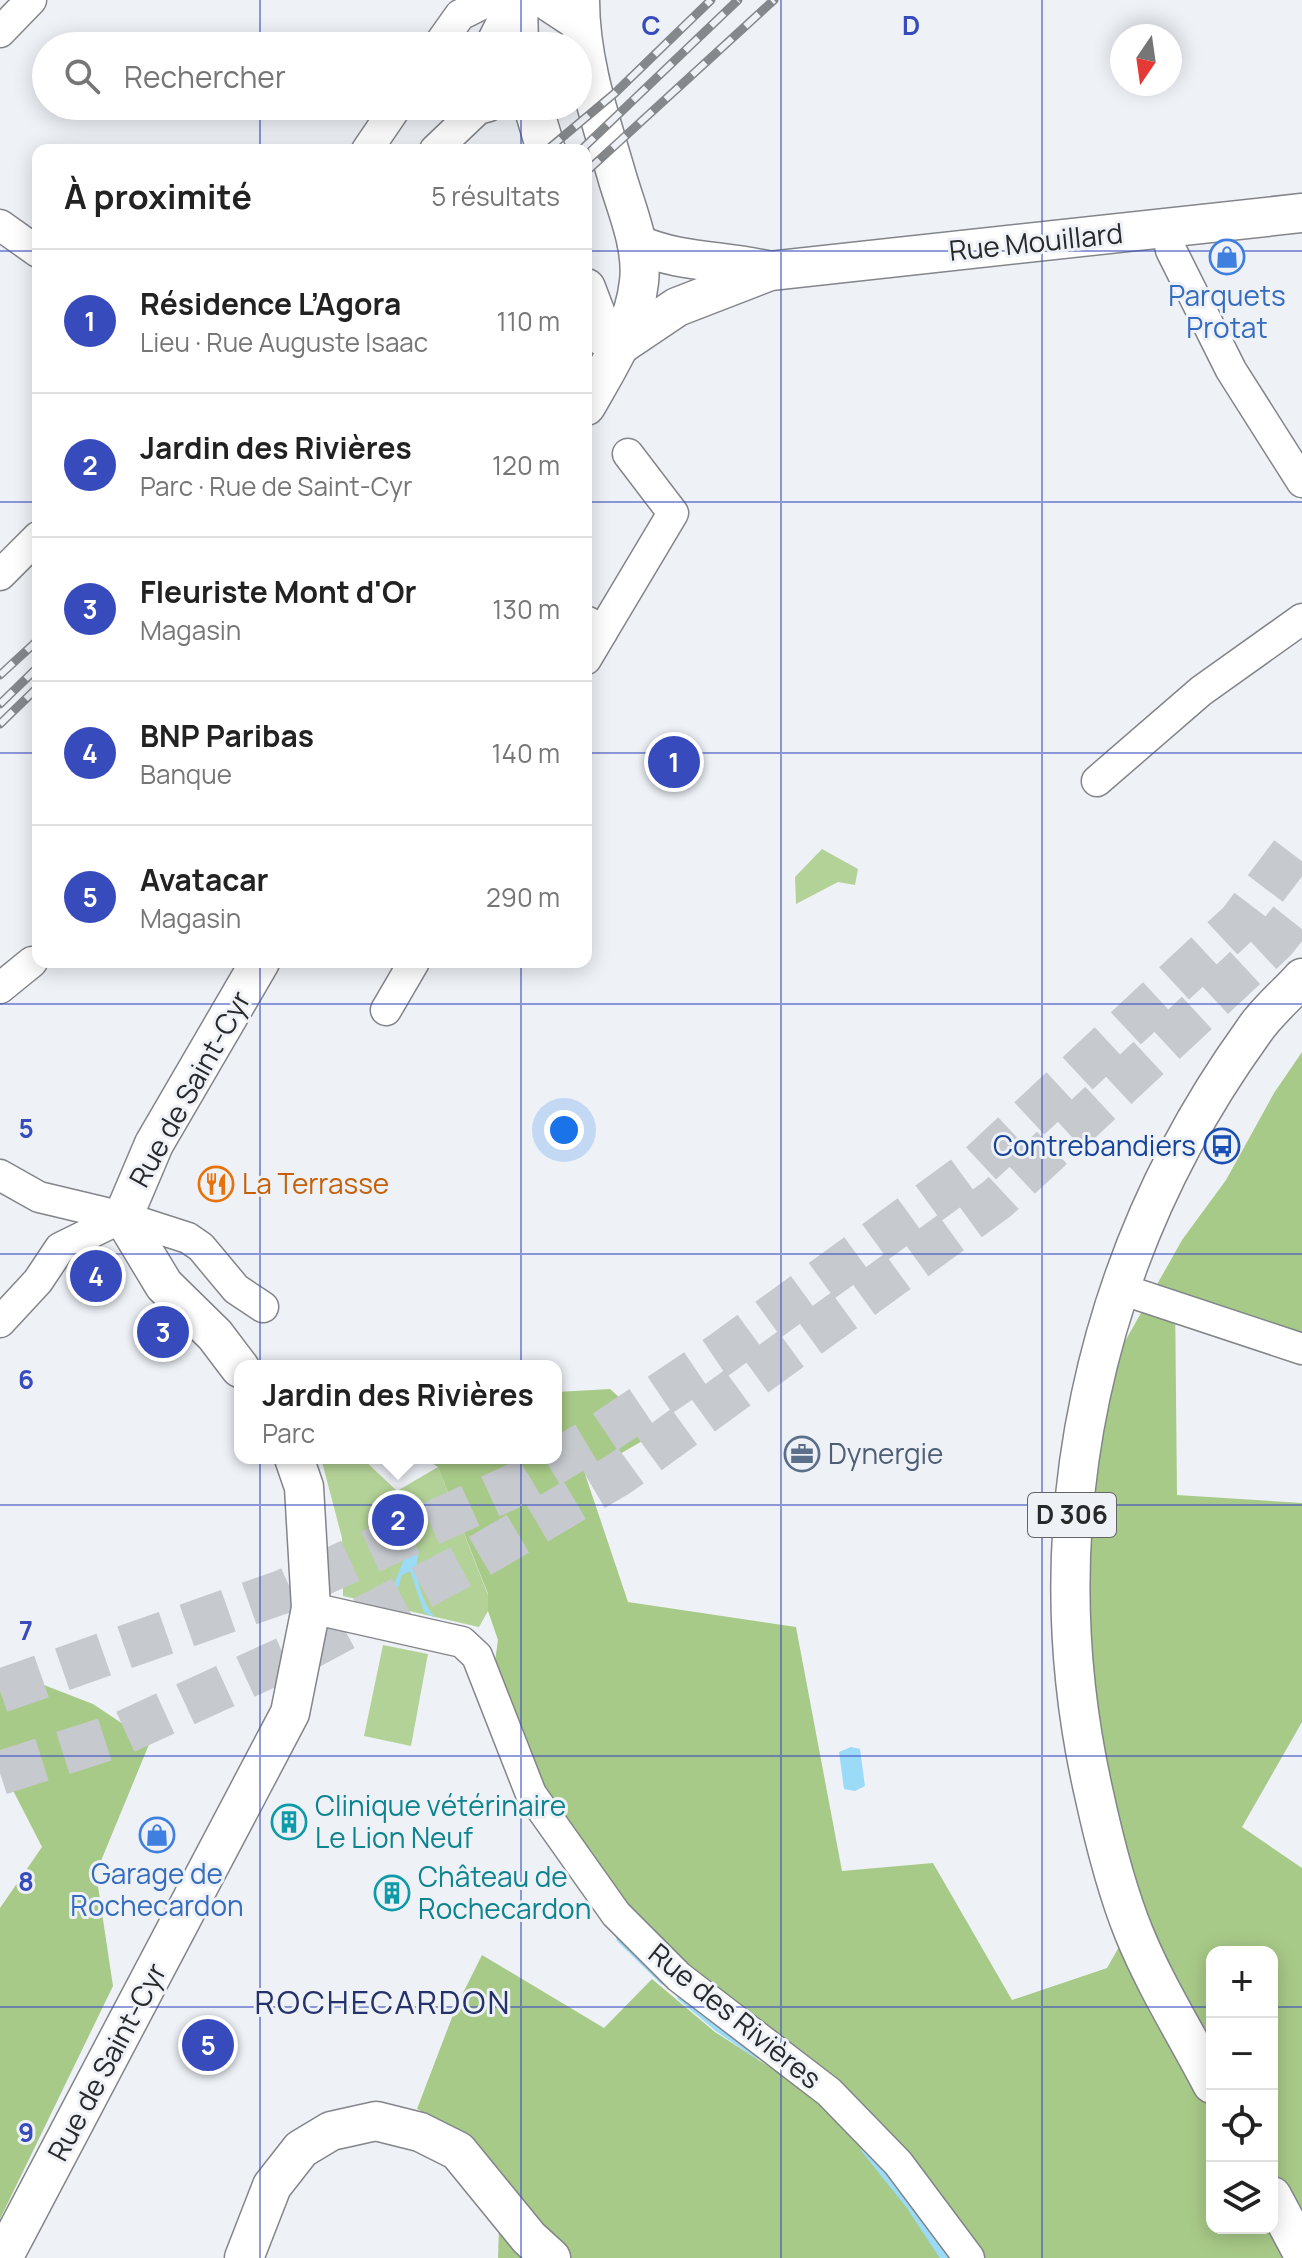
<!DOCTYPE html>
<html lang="fr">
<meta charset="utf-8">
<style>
body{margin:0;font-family:Manrope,sans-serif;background:#f6f6f6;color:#222}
.controls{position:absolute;right:24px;bottom:24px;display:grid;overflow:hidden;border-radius:16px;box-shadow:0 4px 20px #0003}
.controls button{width:72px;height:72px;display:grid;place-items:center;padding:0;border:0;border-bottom:2px solid #e0e0e0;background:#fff;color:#222;font:40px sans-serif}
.compass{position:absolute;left:1110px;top:24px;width:72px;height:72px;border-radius:50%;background:#fff;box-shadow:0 4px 20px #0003;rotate:193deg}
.you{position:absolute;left:564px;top:1130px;width:28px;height:28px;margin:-20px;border:6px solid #fff;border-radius:50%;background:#1a73e8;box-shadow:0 0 0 12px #1a73e833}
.badge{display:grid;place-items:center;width:52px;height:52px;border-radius:50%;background:#384bbd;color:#fff;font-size:26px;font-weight:700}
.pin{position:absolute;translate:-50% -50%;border:4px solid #fff;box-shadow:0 2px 8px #0006}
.popup{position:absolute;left:234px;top:1360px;width:328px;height:104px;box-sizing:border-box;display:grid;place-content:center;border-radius:16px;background:#fff;filter:drop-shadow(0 2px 6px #0005);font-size:26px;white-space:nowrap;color:#767676}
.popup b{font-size:30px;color:#222}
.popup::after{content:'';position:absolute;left:50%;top:100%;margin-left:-16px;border:16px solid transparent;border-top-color:#fff}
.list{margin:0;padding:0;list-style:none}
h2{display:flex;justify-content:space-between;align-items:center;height:104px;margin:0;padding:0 32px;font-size:34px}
h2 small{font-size:26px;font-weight:400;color:#767676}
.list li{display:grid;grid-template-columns:52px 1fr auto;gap:24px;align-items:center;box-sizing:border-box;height:144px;padding:0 32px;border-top:2px solid #e0e0e0}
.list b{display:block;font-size:30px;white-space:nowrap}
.list p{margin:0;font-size:26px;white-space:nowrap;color:#767676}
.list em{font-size:26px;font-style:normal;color:#767676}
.icon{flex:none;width:44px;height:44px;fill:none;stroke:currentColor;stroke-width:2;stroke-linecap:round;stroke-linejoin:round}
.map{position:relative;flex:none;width:1302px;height:2258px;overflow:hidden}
.search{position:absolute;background:#fff;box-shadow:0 4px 20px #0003;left:32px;top:32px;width:560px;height:88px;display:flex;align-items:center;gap:20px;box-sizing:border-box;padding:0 28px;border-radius:44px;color:#767676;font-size:30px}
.panel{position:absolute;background:#fff;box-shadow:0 4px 20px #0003;left:32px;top:144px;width:560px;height:824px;border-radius:16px}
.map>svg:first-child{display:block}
.green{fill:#b3d297}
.forest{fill:#a8ca88;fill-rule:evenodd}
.water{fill:#9bdbf8}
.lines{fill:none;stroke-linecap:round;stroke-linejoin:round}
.stream{stroke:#9bdbf8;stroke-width:7}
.highway-tunnel{stroke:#c6cace;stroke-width:44;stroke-dasharray:44 22;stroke-linecap:butt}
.minor-casing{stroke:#828589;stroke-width:33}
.major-casing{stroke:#828589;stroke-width:41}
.minor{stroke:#fff;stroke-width:30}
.major{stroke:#fff;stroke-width:38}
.rail-casing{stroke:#85888b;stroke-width:9}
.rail{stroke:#eef2f7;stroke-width:6;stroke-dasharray:18;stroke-linecap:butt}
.grid{fill:none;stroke:#384bbd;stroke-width:2;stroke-opacity:0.55}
.labels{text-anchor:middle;stroke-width:6;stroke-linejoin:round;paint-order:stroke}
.shield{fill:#eef2f7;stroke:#636568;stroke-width:2}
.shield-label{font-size:26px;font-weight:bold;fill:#28292b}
.street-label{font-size:28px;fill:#28292b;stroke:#eef2f7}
.shop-label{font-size:28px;fill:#366cbe;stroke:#eef2f7}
.transit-label{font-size:28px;fill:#164399;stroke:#eef2f7;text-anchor:end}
.food-label{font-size:28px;fill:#c56008;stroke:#eef2f7;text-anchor:start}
.service-label{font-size:28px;fill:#4e5e75;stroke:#eef2f7;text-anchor:start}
.culture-label{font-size:28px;fill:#0d838f;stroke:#eef2f7;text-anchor:start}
.quarter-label{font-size:32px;letter-spacing:2px;fill:#24316a;stroke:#eef2f7}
.grid-label{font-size:26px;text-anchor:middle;font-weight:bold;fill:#384bbd;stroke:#eef2f7;stroke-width:6;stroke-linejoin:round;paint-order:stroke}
</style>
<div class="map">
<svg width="1302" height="2258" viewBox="0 0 1302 2258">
<rect width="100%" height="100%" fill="#eef2f7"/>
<g class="green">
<polygon points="822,849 858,869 855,885 838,882 796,904 795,877"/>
<polygon points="321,1458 362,1458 397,1491 438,1467 488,1595 488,1611 479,1627 343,1596 342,1538"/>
<polygon points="383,1645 428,1654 411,1746 364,1736"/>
</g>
<g class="forest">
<path d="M 1302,1052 L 1302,1338 L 1175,1293 L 1177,1495 L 1302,1503 L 1302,1722 L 1242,1827 L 1302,1868 L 1302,2258 L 981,2258 L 732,2001 L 623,1907 L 559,1819 L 493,1675 L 498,1640 L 488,1611 L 488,1594 L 438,1467 L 424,1458 L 556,1458 L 556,1392 L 610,1389 L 658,1432 L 585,1474 L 628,1602 L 796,1627 L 842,1871 L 933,1863 L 1012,2000 L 1107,1968 L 1136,1917 L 1106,1826 L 1079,1603 L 1110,1368 L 1182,1240 L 1226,1180 L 1274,1093 ZM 1212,1952 L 1272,1952 L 1272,2228 L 1212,2228 Z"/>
<polygon points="0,1668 93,1704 150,1742 96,1873 113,1986 0,2219 0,1908 42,1847 0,1765"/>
<polygon points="482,1955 604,2028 652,1979 715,2032 819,2099 888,2174 950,2258 498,2258 499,2226 521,2204 471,2136 417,2109 456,2007"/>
</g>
<g class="water">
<path d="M 414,1547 L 419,1551 C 412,1572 422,1602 435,1618 L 424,1612 L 410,1571 L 402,1575 L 391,1609 L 385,1608 L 408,1548 Z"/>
<polygon points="851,1747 860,1749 865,1786 855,1791 844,1789 839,1752"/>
</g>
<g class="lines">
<g class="stream">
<polyline points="620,1939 663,1981"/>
<polyline points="681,1997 719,2029 757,2055"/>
<polyline points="865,2150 909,2205 944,2258"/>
</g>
<g class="highway-tunnel">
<polyline points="0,1691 282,1592 520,1483 599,1436 721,1354 974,1170 1240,922 1302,840"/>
<polyline points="0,1773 116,1736 306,1649 473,1560 619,1474 997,1199 1274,941 1302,906"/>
</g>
<g class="minor-casing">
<g id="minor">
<polyline points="539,0 580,27"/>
<polyline points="0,32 31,0"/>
<polyline points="438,46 460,15 490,0"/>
<polyline points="490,46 513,0"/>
<polyline points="367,150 397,106"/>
<polyline points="435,150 478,109 489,106"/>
<polyline points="0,225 38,252"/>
<polyline points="1166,227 1171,250 1231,370 1302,482"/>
<polyline points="0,575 38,537"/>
<polyline points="602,632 673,513 628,454"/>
<polyline points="586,659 602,632 588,622"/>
<polyline points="1097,781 1201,691 1302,619"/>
<polyline points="0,988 32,962"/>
<polyline points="386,1010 414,962"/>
<polyline points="0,1175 39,1197 123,1217 188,1238 201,1247 236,1289 263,1307"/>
<polyline points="1118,1288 1302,1349"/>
<polyline points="0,1322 38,1281 60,1248 123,1217"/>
<polyline points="311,1608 462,1642 477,1656 531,1794 616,1914 679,1977 829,2092 898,2163 969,2258"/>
</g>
</g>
<g class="major-casing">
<g id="major">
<polyline points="518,0 519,46"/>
<path d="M 580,0 C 580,62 601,121 618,180 C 628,213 643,248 639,282 C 634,328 608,367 586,406"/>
<polyline points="533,106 546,150"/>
<path d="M 637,244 C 679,263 725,260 770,271"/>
<polyline points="586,288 605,338 622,344"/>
<polyline points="622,344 677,307 770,271 1302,213"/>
<polyline points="240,1368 215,1335 164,1285 123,1217 154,1144 260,962"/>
<path d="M 1212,2084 C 1186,2034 1155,1985 1134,1933 C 1116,1889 1104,1840 1094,1794 C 1033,1527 1093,1254 1253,1032 C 1266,1012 1286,996 1302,978"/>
<polyline points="1272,2196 1302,2252"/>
<polyline points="3,2258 290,1713 311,1608 304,1487 294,1458"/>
<polyline points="244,2258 272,2186 301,2149 331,2131 376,2121 420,2132 458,2151 529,2238 551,2258"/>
</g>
</g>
<use href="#minor" class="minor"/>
<use href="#major" class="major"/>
<g class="rail-casing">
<g id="rail">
<polyline points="547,150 615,93 711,0"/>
<polyline points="581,150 738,0"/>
<polyline points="586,172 774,0"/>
<polyline points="0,675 38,640"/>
<polyline points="0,704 38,667"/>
<polyline points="0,724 38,687"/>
</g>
</g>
<use href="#rail" class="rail"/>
</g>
<path class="grid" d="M 260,0 L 260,46M 521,0 L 521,46M 781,0 L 781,2258M 1042,0 L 1042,2258M 260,106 L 260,150M 521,106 L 521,150M 0,251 L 38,251M 586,251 L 1302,251M 0,502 L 38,502M 586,502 L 1302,502M 0,753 L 38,753M 586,753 L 1302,753M 260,962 L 260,2258M 521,962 L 521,2258M 0,1004 L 1302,1004M 0,1254 L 1302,1254M 0,1505 L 1302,1505M 0,1756 L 1302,1756M 0,2007 L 1212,2007M 1272,2007 L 1302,2007"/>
<defs>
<g id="shop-ring" transform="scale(1.8)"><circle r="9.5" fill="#eef2f7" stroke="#3f7fe0" stroke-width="1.5"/><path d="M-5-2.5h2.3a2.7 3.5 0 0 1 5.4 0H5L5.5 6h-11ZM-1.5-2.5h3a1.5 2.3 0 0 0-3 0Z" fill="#3f7fe0"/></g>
<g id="bus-ring" transform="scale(1.8)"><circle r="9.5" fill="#eef2f7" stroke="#1a4fb4" stroke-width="1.5"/><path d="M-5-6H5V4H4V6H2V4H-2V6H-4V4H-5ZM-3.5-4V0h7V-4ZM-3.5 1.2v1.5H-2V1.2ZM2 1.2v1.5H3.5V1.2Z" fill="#1a4fb4"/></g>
<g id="restaurant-ring" transform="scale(1.8)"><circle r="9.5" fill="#eef2f7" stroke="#e8710a" stroke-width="1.5"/><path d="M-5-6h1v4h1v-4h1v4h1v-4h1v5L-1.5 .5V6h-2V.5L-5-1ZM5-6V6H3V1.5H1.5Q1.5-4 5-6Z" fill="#e8710a"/></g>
<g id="office-ring" transform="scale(1.8)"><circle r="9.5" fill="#eef2f7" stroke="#5c6f8a" stroke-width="1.5"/><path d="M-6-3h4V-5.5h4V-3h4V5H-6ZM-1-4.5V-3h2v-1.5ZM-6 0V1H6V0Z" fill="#5c6f8a"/></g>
<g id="building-ring" transform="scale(1.8)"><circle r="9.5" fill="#eef2f7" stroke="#0f9aa8" stroke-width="1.5"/><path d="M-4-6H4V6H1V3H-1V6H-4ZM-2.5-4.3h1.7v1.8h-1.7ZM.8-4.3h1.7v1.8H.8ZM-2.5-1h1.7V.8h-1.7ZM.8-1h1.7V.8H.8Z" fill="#0f9aa8"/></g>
</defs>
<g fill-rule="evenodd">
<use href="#shop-ring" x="1227" y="257"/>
<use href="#bus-ring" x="1222" y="1146"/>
<use href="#restaurant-ring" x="216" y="1184"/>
<use href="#office-ring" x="802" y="1454"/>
<use href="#building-ring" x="289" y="1822"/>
<use href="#shop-ring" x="157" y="1835"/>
<use href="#building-ring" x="392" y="1893"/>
</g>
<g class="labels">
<rect class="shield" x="1028" y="1493" width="88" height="44" rx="6"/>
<g class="shield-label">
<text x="1072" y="1524">D 306</text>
</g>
<g class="street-label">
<text transform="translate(1036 242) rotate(-6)" y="10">Rue Mouillard</text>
<text transform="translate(190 1089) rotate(-61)" y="10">Rue de Saint-Cyr</text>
<text transform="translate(735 2016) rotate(39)" y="10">Rue des Rivières</text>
<text transform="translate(107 2062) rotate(-62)" y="10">Rue de Saint-Cyr</text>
</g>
<g class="shop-label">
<text x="1227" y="306">Parquets<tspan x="1227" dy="32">Protat</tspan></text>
<text x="157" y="1884">Garage de<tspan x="157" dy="32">Rochecardon</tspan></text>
</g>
<g class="transit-label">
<text x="1196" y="1156">Contrebandiers</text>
</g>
<g class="food-label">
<text x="242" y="1194">La Terrasse</text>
</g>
<g class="service-label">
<text x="828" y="1464">Dynergie</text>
</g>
<g class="culture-label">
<text x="315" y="1816">Clinique vétérinaire<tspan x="315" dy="32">Le Lion Neuf</tspan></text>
<text x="418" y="1887">Château de<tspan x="418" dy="32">Rochecardon</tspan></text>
</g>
<g class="quarter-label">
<text x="383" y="2014">ROCHECARDON</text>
</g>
</g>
<g class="grid-label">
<text x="651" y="35">C</text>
<text x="911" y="35">D</text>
<text x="26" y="1138">5</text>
<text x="26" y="1389">6</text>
<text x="26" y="1640">7</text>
<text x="26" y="1891">8</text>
<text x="26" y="2142">9</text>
</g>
</svg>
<div class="controls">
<button>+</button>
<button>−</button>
<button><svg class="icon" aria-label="locate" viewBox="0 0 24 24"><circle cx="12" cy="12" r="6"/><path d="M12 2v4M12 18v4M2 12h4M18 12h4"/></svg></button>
<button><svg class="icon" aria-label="layers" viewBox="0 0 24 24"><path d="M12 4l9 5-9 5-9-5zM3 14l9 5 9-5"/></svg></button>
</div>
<svg class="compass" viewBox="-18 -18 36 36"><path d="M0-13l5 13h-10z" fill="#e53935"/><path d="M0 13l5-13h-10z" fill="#767676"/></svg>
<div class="you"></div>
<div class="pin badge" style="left:674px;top:762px">1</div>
<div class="pin badge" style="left:398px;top:1520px">2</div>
<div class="popup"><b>Jardin des Rivières</b>Parc</div>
<div class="pin badge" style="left:163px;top:1332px">3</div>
<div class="pin badge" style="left:96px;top:1276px">4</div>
<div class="pin badge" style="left:208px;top:2045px">5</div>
<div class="search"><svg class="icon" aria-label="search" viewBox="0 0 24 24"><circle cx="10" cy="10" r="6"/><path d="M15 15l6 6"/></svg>Rechercher</div>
<section class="panel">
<h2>À proximité<small>5 résultats</small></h2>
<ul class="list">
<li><span class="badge">1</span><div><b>Résidence L’Agora</b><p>Lieu · Rue Auguste Isaac</p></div><em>110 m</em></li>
<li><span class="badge">2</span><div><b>Jardin des Rivières</b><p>Parc · Rue de Saint-Cyr</p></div><em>120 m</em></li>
<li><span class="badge">3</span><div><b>Fleuriste Mont d'Or</b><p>Magasin</p></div><em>130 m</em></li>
<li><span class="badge">4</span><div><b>BNP Paribas</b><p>Banque</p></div><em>140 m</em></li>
<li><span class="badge">5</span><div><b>Avatacar</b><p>Magasin</p></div><em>290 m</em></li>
</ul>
</section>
</div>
